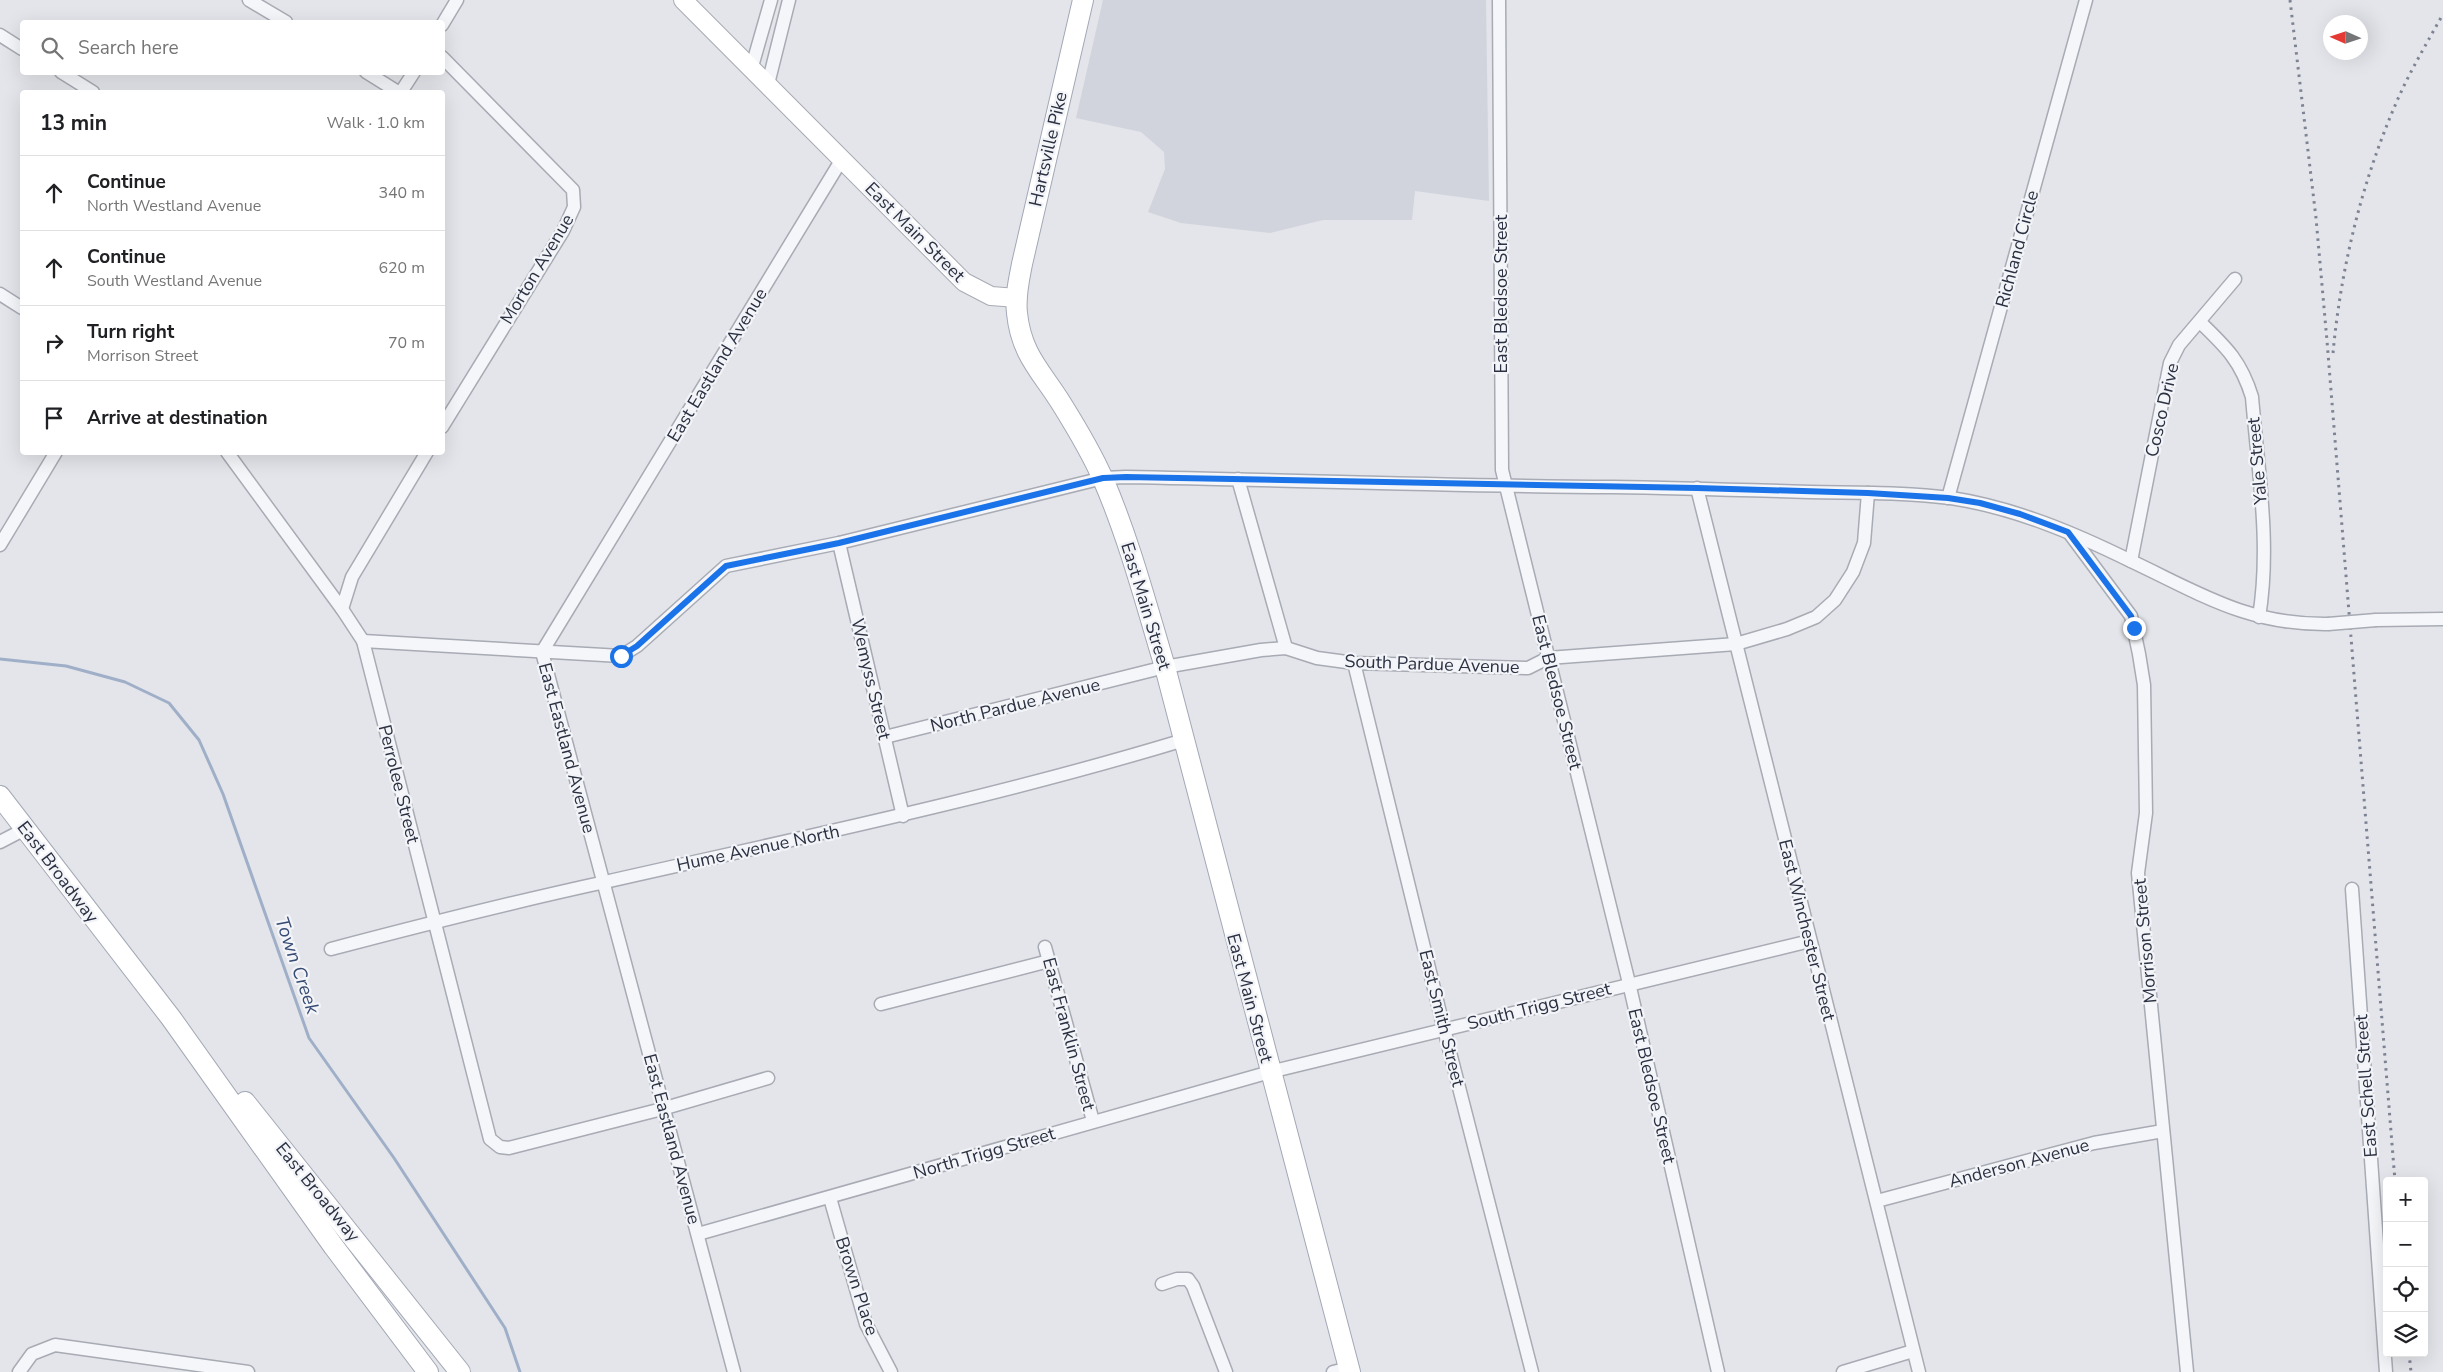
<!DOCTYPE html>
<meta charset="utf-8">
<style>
body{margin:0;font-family:"Nunito Sans",sans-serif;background:#f6f6f6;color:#202124}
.controls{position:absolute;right:15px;bottom:15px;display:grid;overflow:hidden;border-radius:5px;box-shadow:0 5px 20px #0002}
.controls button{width:45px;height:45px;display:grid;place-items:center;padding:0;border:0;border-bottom:1px solid #e0e0e0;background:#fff;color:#202124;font:25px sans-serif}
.compass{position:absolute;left:2323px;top:15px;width:45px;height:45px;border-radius:50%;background:#fff;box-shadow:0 5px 20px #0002;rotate:273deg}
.stop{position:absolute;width:15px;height:15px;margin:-11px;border:4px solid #1a73e8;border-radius:50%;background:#fff}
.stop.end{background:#1a73e8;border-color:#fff;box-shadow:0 1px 5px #0008}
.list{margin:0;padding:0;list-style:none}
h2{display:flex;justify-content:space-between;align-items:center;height:65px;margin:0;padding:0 20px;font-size:21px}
h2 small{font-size:16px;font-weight:400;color:#757577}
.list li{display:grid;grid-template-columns:32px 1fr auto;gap:15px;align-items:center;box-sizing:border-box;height:75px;padding:0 20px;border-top:1px solid #e0e0e0}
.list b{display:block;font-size:19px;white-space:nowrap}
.list p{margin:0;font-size:16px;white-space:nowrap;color:#757577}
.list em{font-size:16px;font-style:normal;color:#757577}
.icon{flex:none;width:28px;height:28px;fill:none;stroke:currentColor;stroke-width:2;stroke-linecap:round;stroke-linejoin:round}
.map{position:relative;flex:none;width:2443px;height:1372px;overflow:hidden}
.search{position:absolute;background:#fff;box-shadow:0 5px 20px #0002;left:20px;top:20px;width:425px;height:55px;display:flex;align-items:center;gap:12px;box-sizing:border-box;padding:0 18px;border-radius:5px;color:#757577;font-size:19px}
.panel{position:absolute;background:#fff;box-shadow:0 5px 20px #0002;left:20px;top:90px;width:425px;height:365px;border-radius:5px}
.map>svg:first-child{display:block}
.built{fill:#d1d4dc}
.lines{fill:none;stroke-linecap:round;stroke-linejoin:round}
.stream{stroke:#a0afc8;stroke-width:3}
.street-casing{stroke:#a8abb4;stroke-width:15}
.secondary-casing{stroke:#a8abb4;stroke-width:20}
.primary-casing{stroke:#a3a8b6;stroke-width:22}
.street{stroke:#f5f6f9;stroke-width:12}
.secondary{stroke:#fff;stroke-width:18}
.primary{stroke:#fff;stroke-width:20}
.rail{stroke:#7d8393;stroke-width:3;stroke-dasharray:2.5 5;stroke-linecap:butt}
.street-bridge-casing{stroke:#a8abb4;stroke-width:15;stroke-linecap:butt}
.street-bridge{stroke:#f5f6f9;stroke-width:12}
.route{stroke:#1a73e8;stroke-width:6}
.labels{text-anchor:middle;stroke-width:4.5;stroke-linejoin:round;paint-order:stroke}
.street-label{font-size:18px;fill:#2b3142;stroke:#f3f4f8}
.water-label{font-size:19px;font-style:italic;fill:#374c74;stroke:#f3f4f8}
</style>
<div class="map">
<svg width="2443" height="1372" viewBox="0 0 2443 1372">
<rect width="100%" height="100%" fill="#e3e5ea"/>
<polygon class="built" points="1103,0 1486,0 1489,201 1415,191 1412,220 1323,220 1270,233 1181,223 1148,212 1165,169 1164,152 1141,132 1076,118"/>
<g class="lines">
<polyline class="stream" points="0,659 66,666 125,682 169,703 199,740 223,794 309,1038 394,1158 505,1328 520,1372"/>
<g class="street-casing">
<g id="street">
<polyline points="249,0 286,22"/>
<polyline points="1499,0 1502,470 1629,983 1718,1372"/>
<polyline points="442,25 457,0"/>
<polyline points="0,35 22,49"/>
<polyline points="442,57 573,190 574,207 563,231 442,427"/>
<polyline points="751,70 771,0"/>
<polyline points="61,72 93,92"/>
<polyline points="366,72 398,92"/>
<polyline points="768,84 789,0"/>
<polyline points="401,92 414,72"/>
<polyline points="0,294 22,308"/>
<path d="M 2200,322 C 2226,347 2241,361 2252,397 C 2258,470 2271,545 2259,617"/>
<polyline points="227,452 342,609 363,641 490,1139 500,1147 509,1148 662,1109 768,1078"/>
<polyline points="1238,479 1286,648"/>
<polyline points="1697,488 1919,1372"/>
<polyline points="1948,498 2086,0"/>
<polyline points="2070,534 2131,616 2139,654 2144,685 2146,813 2138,873 2187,1372"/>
<polyline points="839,543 903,816"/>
<polyline points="0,545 56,452"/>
<polyline points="2131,561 2170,363 2179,345 2235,279"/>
<polyline points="342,609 352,577 427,452"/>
<polyline points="2376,620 2443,619"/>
<path d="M 363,641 L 621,656 L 637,646 L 726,566 L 839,543 L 1103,478 L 1126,477 C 1288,480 1450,486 1613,487 C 1678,488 1744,490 1810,492 C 1857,493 1905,492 1951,498 C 2015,508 2074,533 2131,561 C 2201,594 2248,625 2328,624"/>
<polyline points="1354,663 1444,1029 1532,1372"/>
<polyline points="885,737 1165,667 1261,650 1286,648 1317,658 1354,663 1528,668 1548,658 1736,644 1787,629 1816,617 1835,600 1853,572 1864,543 1868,493"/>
<polyline points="0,842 25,829"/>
<polyline points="2352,889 2386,1372"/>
<polyline points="1045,947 1093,1121"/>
<path d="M 331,949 C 422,925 513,902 605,882 C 799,838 993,798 1184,740"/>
<polyline points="881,1004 1049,961"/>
<polyline points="830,1198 866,1324 891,1372"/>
<polyline points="1877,1201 2094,1143 2163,1131"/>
<polyline points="698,1234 1270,1072 1810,941"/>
<polyline points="1162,1284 1177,1279 1188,1279 1193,1286 1226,1372"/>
<polyline points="19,1372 32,1354 55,1345 248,1372"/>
<polyline points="734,1372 542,652 842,159"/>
<polyline points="1333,1372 1349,1368"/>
<polyline points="1843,1372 1913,1351"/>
</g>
</g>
<g class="secondary-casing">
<polyline id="secondary" points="683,0 964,282 991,296 1017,298"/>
</g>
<g class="primary-casing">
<g id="primary">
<path d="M 1083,0 L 1022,264 C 1019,280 1015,296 1017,313 C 1021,354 1041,371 1061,403 C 1076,427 1092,454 1103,479 C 1129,539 1146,604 1165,667 L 1350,1372"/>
<polyline points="0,796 171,1018 334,1247 428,1372"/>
<polyline points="245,1102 460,1372"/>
</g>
</g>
<use href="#street" class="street"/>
<use href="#secondary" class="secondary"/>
<use href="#primary" class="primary"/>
<g class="rail">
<polyline points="2290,0 2316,218 2327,341 2395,1181"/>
<path d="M 2333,353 C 2341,267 2362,181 2397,101 C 2410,71 2427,43 2443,14"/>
<polyline points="2409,1353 2411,1372"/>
</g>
<g class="street-bridge-casing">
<polyline id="street-bridge" points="2328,624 2376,620"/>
</g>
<use href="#street-bridge" class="street-bridge"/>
</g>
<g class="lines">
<polyline class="route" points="621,656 637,646 726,566 839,543 1103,478 1126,477 1697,488 1868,493 1948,498 1980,503 2020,514 2068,532 2131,616 2134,628"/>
</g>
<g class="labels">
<g class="street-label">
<text transform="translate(1048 149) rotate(-77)" y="6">Hartsville Pike</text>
<text transform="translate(915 232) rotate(45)" y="6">East Main Street</text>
<text transform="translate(2017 249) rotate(-75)" y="6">Richland Circle</text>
<text transform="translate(537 269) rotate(-59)" y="6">Morton Avenue</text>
<text transform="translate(1501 294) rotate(-90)" y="6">East Bledsoe Street</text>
<text transform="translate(717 365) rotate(-59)" y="6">East Eastland Avenue</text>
<text transform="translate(2162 410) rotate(-77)" y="6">Cosco Drive</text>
<text transform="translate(2257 461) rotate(-95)" y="6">Yale Street</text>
<text transform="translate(1146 606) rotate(73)" y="6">East Main Street</text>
<text transform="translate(1432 664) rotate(2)" y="6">South Pardue Avenue</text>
<text transform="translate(871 679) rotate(77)" y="6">Wemyss Street</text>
<text transform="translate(1557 692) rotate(76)" y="6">East Bledsoe Street</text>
<text transform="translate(1015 705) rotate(-14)" y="6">North Pardue Avenue</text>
<text transform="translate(567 748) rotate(75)" y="6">East Eastland Avenue</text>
<text transform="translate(399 784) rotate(76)" y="6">Perrolee Street</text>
<text transform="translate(758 848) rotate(-12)" y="6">Hume Avenue North</text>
<text transform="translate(58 872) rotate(53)" y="6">East Broadway</text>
<text transform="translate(1807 930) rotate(76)" y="6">East Winchester Street</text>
<text transform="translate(2145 941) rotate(-95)" y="6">Morrison Street</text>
<text transform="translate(1250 998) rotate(75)" y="6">East Main Street</text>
<text transform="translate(1539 1006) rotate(-14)" y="6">South Trigg Street</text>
<text transform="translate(1442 1018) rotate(76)" y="6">East Smith Street</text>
<text transform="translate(1069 1034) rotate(75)" y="6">East Franklin Street</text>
<text transform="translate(1652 1086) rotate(77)" y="6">East Bledsoe Street</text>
<text transform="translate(2366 1086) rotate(-94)" y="6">East Schell Street</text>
<text transform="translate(672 1139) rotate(75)" y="6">East Eastland Avenue</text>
<text transform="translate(984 1153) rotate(-16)" y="6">North Trigg Street</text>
<text transform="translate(2019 1163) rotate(-15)" y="6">Anderson Avenue</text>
<text transform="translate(318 1192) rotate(51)" y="6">East Broadway</text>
<text transform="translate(857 1286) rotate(72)" y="6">Brown Place</text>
</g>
<g class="water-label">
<text transform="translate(298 965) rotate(71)" y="7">Town Creek</text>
</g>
</g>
</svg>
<div class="controls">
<button>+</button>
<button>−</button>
<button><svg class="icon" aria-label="locate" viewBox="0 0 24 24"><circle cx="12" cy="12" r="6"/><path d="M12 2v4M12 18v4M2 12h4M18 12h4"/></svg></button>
<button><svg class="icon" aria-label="layers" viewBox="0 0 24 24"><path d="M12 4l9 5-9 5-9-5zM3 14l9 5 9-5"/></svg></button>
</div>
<svg class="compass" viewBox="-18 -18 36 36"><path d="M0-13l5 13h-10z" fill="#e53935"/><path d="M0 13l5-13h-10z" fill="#757577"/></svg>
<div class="stop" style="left:621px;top:656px"></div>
<div class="stop end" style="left:2134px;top:628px"></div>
<div class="search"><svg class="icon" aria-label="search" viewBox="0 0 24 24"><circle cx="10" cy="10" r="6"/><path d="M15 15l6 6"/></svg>Search here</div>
<section class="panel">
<h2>13 min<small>Walk · 1.0 km</small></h2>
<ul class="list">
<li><svg class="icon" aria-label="ahead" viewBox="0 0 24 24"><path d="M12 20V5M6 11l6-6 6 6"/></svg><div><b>Continue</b><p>North Westland Avenue</p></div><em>340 m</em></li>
<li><svg class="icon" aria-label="ahead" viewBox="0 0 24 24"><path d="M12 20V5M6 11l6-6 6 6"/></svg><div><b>Continue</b><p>South Westland Avenue</p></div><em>620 m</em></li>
<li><svg class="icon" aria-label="right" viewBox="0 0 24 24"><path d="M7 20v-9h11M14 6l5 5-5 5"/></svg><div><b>Turn right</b><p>Morrison Street</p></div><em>70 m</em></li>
<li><svg class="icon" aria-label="arrive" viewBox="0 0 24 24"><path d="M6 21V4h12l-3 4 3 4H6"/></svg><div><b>Arrive at destination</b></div></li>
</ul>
</section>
</div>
